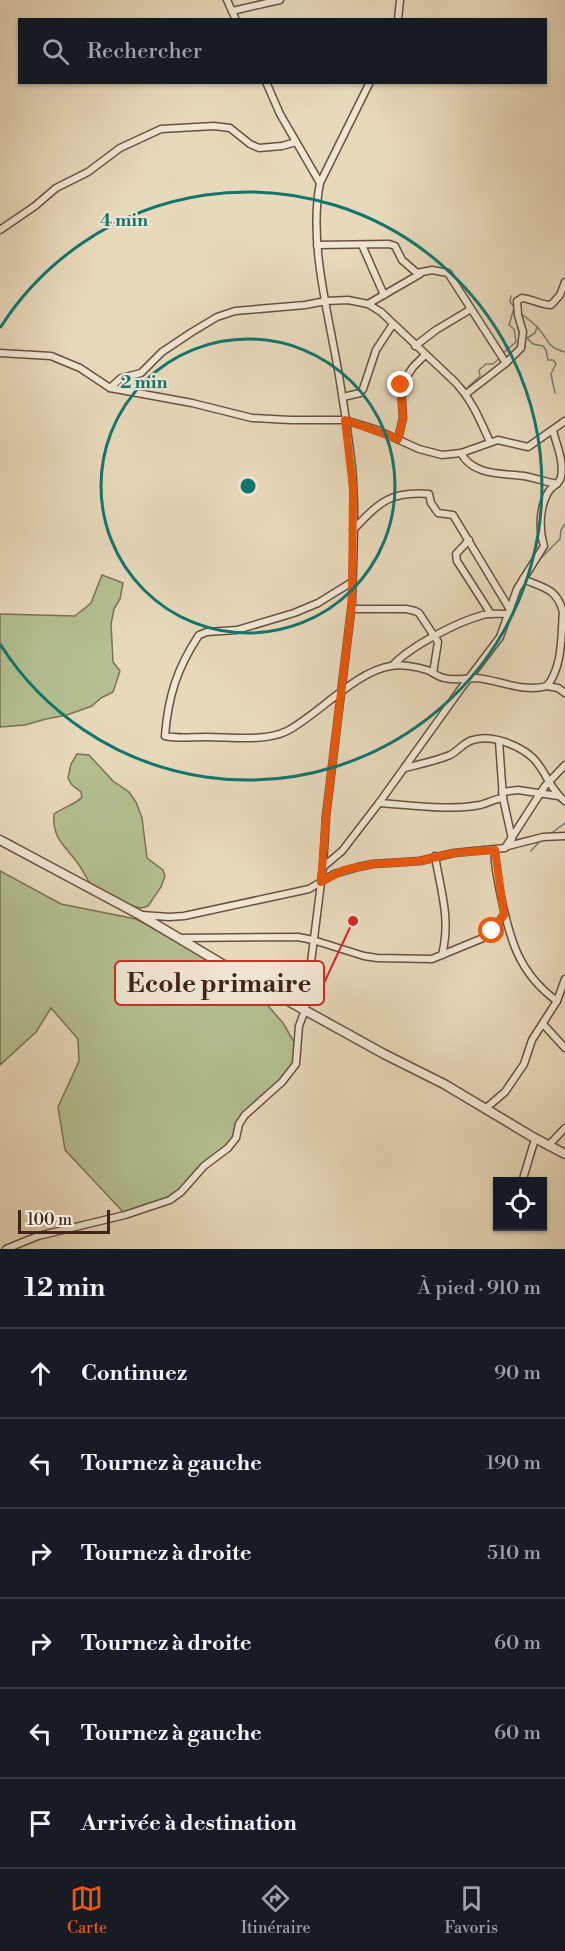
<!DOCTYPE html>
<html lang="fr">
<meta charset="utf-8">
<style>
body{margin:0;font-family:"Libre Bodoni",serif;background:#242831;color:#f1f3f6}
.controls{position:absolute;right:18px;bottom:18px;display:grid;overflow:hidden;border-radius:0px;box-shadow:0 2px 4px #0004}
.controls button{width:54px;height:54px;display:grid;place-items:center;padding:0;border:0;border-bottom:2px solid #363941;background:#171b24;color:#f1f3f6;font:30px sans-serif}
.scale{position:absolute;left:18px;bottom:15px;width:92px;box-sizing:border-box;padding-left:6px;border:3px solid #3f2417;border-top:0;font-size:16px;line-height:21px;white-space:nowrap;color:#3f2417;-webkit-text-stroke:4px #f0e6d3;paint-order:stroke}
.stop{position:absolute;width:18px;height:18px;margin:-14px;border:4px solid #ea580c;border-radius:50%;background:#fff}
.stop.end{background:#ea580c;border-color:#fff;box-shadow:0 2px 6px #0008}
.list{margin:0;padding:0;list-style:none}
h2{display:flex;justify-content:space-between;align-items:center;height:78px;margin:0;padding:0 24px;font-size:26px}
h2 small{font-size:20px;font-weight:400;color:#9ea1a6}
.list li{display:grid;grid-template-columns:39px 1fr auto;gap:18px;align-items:center;box-sizing:border-box;height:90px;padding:0 24px;border-top:2px solid #363941}
.list b{display:block;font-size:22px;white-space:nowrap}
.list em{font-size:20px;font-style:normal;color:#9ea1a6}
.icon{flex:none;width:33px;height:33px;fill:none;stroke:currentColor;stroke-width:2;stroke-linecap:round;stroke-linejoin:round}
.map{position:relative;flex:none;width:565px;height:1249px;overflow:hidden}
.search{position:absolute;background:#171b24;box-shadow:0 2px 4px #0004;left:18px;right:18px;top:18px;height:66px;display:flex;align-items:center;gap:15px;box-sizing:border-box;padding:0 21px;border-radius:0px;color:#9ea1a6;font-size:22px}
.sheet{height:618px;background:#171b24}
nav{display:flex;justify-content:space-around;align-items:center;box-sizing:border-box;height:84px;border-top:2px solid #363941;background:#171b24;font-size:16px;color:#9ea1a6}
nav a{display:grid;justify-items:center;gap:3px}
nav .on{color:#ea580c}
.map>svg:first-child{display:block}
.green{fill:#b4c092;stroke:#7a7254;stroke-width:1.5}
.lines{fill:none;stroke-linecap:round;stroke-linejoin:round}
.stream{stroke:#767d79;stroke-width:1.5}
.minor-casing{stroke:#695140;stroke-width:9}
.tertiary-casing{stroke:#695140;stroke-width:11}
.minor{stroke:#f0e6d3;stroke-width:6}
.tertiary{stroke:#f0e6d3;stroke-width:8}
.route{stroke:#ea580c;stroke-width:8}
.ring{fill:none;stroke:#0f766e;stroke-width:3}
.centre{fill:#0f766e;stroke:#f0e6d3;stroke-width:3}
.ring-label{font-size:18px;text-anchor:middle;font-weight:bold;fill:#0f766e;stroke:#f0e6d3;stroke-width:4.5;stroke-linejoin:round;paint-order:stroke}
.leader{fill:none;stroke:#d62828;stroke-width:2}
.callout-dot{fill:#d62828;stroke:#f0e6d3;stroke-width:2}
.callout{fill:#f0e6d3;stroke:#d62828;stroke-width:2}
.callout-label{font-size:26px;text-anchor:middle;font-weight:bold;fill:#3f2417}
</style>
<div class="map">
<svg width="565" height="1249" viewBox="0 0 565 1249">
<rect width="100%" height="100%" fill="#e8d9bb"/>
<filter id="stains"><feTurbulence type="fractalNoise" baseFrequency=".00333" numOctaves="4"/><feColorMatrix values="0 0 0 0 .2 0 0 0 0 .09 0 0 0 0 .02 0 0 0 .5 -.17"/></filter>
<radialGradient id="worn" r=".72"><stop offset=".6" stop-color="#630" stop-opacity="0"/><stop offset="1" stop-color="#630" stop-opacity=".3"/></radialGradient>
<g class="green">
<polygon points="102,575 123,583 120,599 114,609 111,624 113,662 120,671 113,692 101,698 92,706 67,715 46,719 25,725 0,727 0,614 75,616 91,603"/>
<path d="M 77,754 L 89,755 L 113,781 L 129,792 L 136,802 L 142,818 L 147,858 L 163,870 L 165,876 L 161,887 L 148,906 L 141,908 L 132,906 L 91,884 C 86,879 85,874 81,868 C 68,847 52,842 54,814 C 62,808 78,803 82,797 L 81,792 L 72,785 L 68,778 L 71,764 Z"/>
<polygon points="0,871 61,904 136,919 244,978 283,1023 297,1047 295,1064 281,1081 243,1115 234,1137 226,1148 170,1199 124,1213 65,1150 58,1107 79,1061 78,1039 51,1008 36,1032 0,1065"/>
</g>
<g class="lines">
<g class="stream">
<polyline points="511,296 510,302 514,307"/>
<path d="M 520,313 C 527,318 534,323 539,329 C 549,341 548,348 565,352"/>
<polyline points="537,327 535,333 527,338 533,344 543,346 546,350 548,360 553,360 556,364 551,374 555,393"/>
<polyline points="503,353 516,342 514,329 509,325 514,308"/>
<polyline points="467,388 480,376 479,370 486,364 493,364 501,357"/>
<polyline points="539,560 560,539 561,530 565,524"/>
<polyline points="549,835 565,823"/>
<polyline points="531,851 540,841"/>
</g>
<g class="minor-casing">
<g id="minor">
<polyline points="227,0 236,20"/>
<polyline points="232,11 280,0"/>
<polyline points="398,20 400,0"/>
<polyline points="266,82 280,114 320,183"/>
<polyline points="0,230 35,206 56,188 88,172 120,148 161,129 214,126 230,128 250,144 259,148 282,146 296,142"/>
<polyline points="317,245 389,244 395,246 402,260 417,273 432,270 448,273 506,363"/>
<polyline points="362,245 384,295"/>
<polyline points="368,304 420,274"/>
<polyline points="415,346 436,330 471,309"/>
<polyline points="0,353 51,356 80,368 110,388 192,403 252,418 290,420 345,420 377,430 419,449 442,455 461,453 498,440 528,447 565,421"/>
<path d="M 110,388 L 121,378 L 141,373 L 162,352 L 192,332 L 217,317 L 235,311 L 305,305 L 326,301 L 348,300 L 368,304 L 381,312 L 455,382 C 472,400 480,420 490,442"/>
<path d="M 466,394 L 506,363 L 521,348 L 523,332 L 518,315 L 517,301 L 522,298 C 532,299 541,305 551,305 L 560,295 L 565,282"/>
<polyline points="343,397 360,393 363,389 376,350 393,324"/>
<polyline points="398,439 403,418 401,385 413,367 425,355"/>
<path d="M 461,453 C 473,476 502,473 524,476 C 535,478 546,482 557,484"/>
<path d="M 353,530 C 379,503 389,491 429,494 L 431,503 L 438,513 L 453,515 L 509,608"/>
<polyline points="469,540 456,554 457,561 491,614"/>
<path d="M 352,582 L 318,603 L 294,613 L 237,630 L 207,632 L 199,635 C 177,668 168,697 165,736 C 179,739 191,737 206,737 C 230,737 265,742 287,731 C 318,715 356,671 391,666 C 401,664 418,667 427,670 C 433,672 438,677 444,678 C 454,681 465,678 476,678 C 500,680 523,693 547,686 C 563,666 561,636 563,612 C 557,588 543,588 523,579"/>
<polyline points="357,609 406,609 415,611 419,613 438,642 433,673"/>
<path d="M 393,665 C 411,646 457,622 483,615 C 491,613 499,614 507,614"/>
<polyline points="547,686 558,688 565,693"/>
<polyline points="499,741 503,798 512,839"/>
<path d="M 405,768 C 420,764 436,761 450,755 C 458,751 464,742 473,740 C 491,734 519,745 533,758 C 546,771 550,790 565,801"/>
<polyline points="502,792 518,790 558,796"/>
<path d="M 379,803 C 411,805 448,811 480,805 C 488,803 494,799 503,798"/>
<polyline points="508,846 543,837 565,836"/>
<path d="M 495,850 C 493,863 498,878 500,892 C 509,937 518,973 557,1001"/>
<path d="M 435,856 C 441,892 451,919 442,955"/>
<path d="M 323,867 L 342,851 L 379,803 L 460,690 L 500,637 L 517,589 L 544,546 C 539,530 539,507 549,491 C 553,485 559,485 561,477 C 564,461 557,446 553,431"/>
<polyline points="142,915 169,917 184,916 309,889 334,874 358,867 373,864 420,861 454,853 505,848 545,786 565,765"/>
<polyline points="180,938 298,937 313,940 364,956 377,958 432,959 483,938 492,931 504,915"/>
<polyline points="543,1024 565,1048"/>
<polyline points="485,1109 505,1092 524,1064 532,1040 557,1001 565,979"/>
<polyline points="548,1146 565,1128"/>
<polyline points="522,1182 535,1139"/>
<path d="M 6,1249 L 38,1236 L 125,1215 L 170,1200 L 181,1192 L 204,1166 L 228,1148 L 236,1138 L 239,1124 L 245,1115 L 282,1082 L 296,1064 L 299,1026 L 305,1010 L 323,867 L 326,816 L 352,603 C 353,558 356,512 352,467 C 349,443 346,418 342,395 C 333,328 307,248 320,183 L 370,82"/>
</g>
</g>
<g class="tertiary-casing">
<polyline id="tertiary" points="0,840 140,915 234,971 384,1054 444,1084 531,1136 565,1154"/>
</g>
<use href="#minor" class="minor"/>
<use href="#tertiary" class="tertiary"/>
</g>
<g class="lines">
<polyline class="route" points="401,385 403,418 398,439 345,420 353,488 352,603 326,816 321,882 344,870 373,864 420,861 454,853 495,850 504,915 492,931"/>
</g>
<g class="ring">
<circle cx="248" cy="486" r="147"/>
<path d="M0 328A294 294 0 1 1 0 644"/>
</g>
<circle cx="248" cy="486" r="9" class="centre"/>
<g class="ring-label">
<text x="124" y="226">4 min</text>
<text x="144" y="388">2 min</text>
</g>
<path class="leader" d="M353 921L324 983"/>
<circle class="callout-dot" cx="353" cy="921" r="6"/>
<rect class="callout" x="115" y="961" width="209" height="44" rx="6"/>
<g class="callout-label">
<text x="219" y="992">Ecole primaire</text>
</g>
<rect width="100%" height="100%" filter="url(#stains)"/>
<rect width="100%" height="100%" fill="url(#worn)"/>
</svg>
<div class="controls">
<button><svg class="icon" aria-label="locate" viewBox="0 0 24 24"><circle cx="12" cy="12" r="6"/><path d="M12 2v4M12 18v4M2 12h4M18 12h4"/></svg></button>
</div>
<div class="scale">100 m</div>
<div class="stop" style="left:492px;top:931px"></div>
<div class="stop end" style="left:401px;top:385px"></div>
<div class="search"><svg class="icon" aria-label="search" viewBox="0 0 24 24"><circle cx="10" cy="10" r="6"/><path d="M15 15l6 6"/></svg>Rechercher</div>
</div>
<section class="sheet">
<h2>12 min<small>À pied · 910 m</small></h2>
<ul class="list">
<li><svg class="icon" aria-label="ahead" viewBox="0 0 24 24"><path d="M12 20V5M6 11l6-6 6 6"/></svg><div><b>Continuez</b></div><em>90 m</em></li>
<li><svg class="icon" aria-label="left" viewBox="0 0 24 24"><path d="M17 20v-9H6M10 6l-5 5 5 5"/></svg><div><b>Tournez à gauche</b></div><em>190 m</em></li>
<li><svg class="icon" aria-label="right" viewBox="0 0 24 24"><path d="M7 20v-9h11M14 6l5 5-5 5"/></svg><div><b>Tournez à droite</b></div><em>510 m</em></li>
<li><svg class="icon" aria-label="right" viewBox="0 0 24 24"><path d="M7 20v-9h11M14 6l5 5-5 5"/></svg><div><b>Tournez à droite</b></div><em>60 m</em></li>
<li><svg class="icon" aria-label="left" viewBox="0 0 24 24"><path d="M17 20v-9H6M10 6l-5 5 5 5"/></svg><div><b>Tournez à gauche</b></div><em>60 m</em></li>
<li><svg class="icon" aria-label="arrive" viewBox="0 0 24 24"><path d="M6 21V4h12l-3 4 3 4H6"/></svg><div><b>Arrivée à destination</b></div></li>
</ul>
</section>
<nav>
<a class="on"><svg class="icon" aria-label="map" viewBox="0 0 24 24"><path d="M3 6l6-2 6 2 6-2v14l-6 2-6-2-6 2zM9 4v14M15 6v14"/></svg>Carte</a>
<a><svg class="icon" aria-label="directions" viewBox="0 0 24 24"><path d="M12 3l9 9-9 9-9-9zM9 14v-3h6M13 9l2 2-2 2"/></svg>Itinéraire</a>
<a><svg class="icon" aria-label="saved" viewBox="0 0 24 24"><path d="M7 4h10v16l-5-4-5 4z"/></svg>Favoris</a>
</nav>
